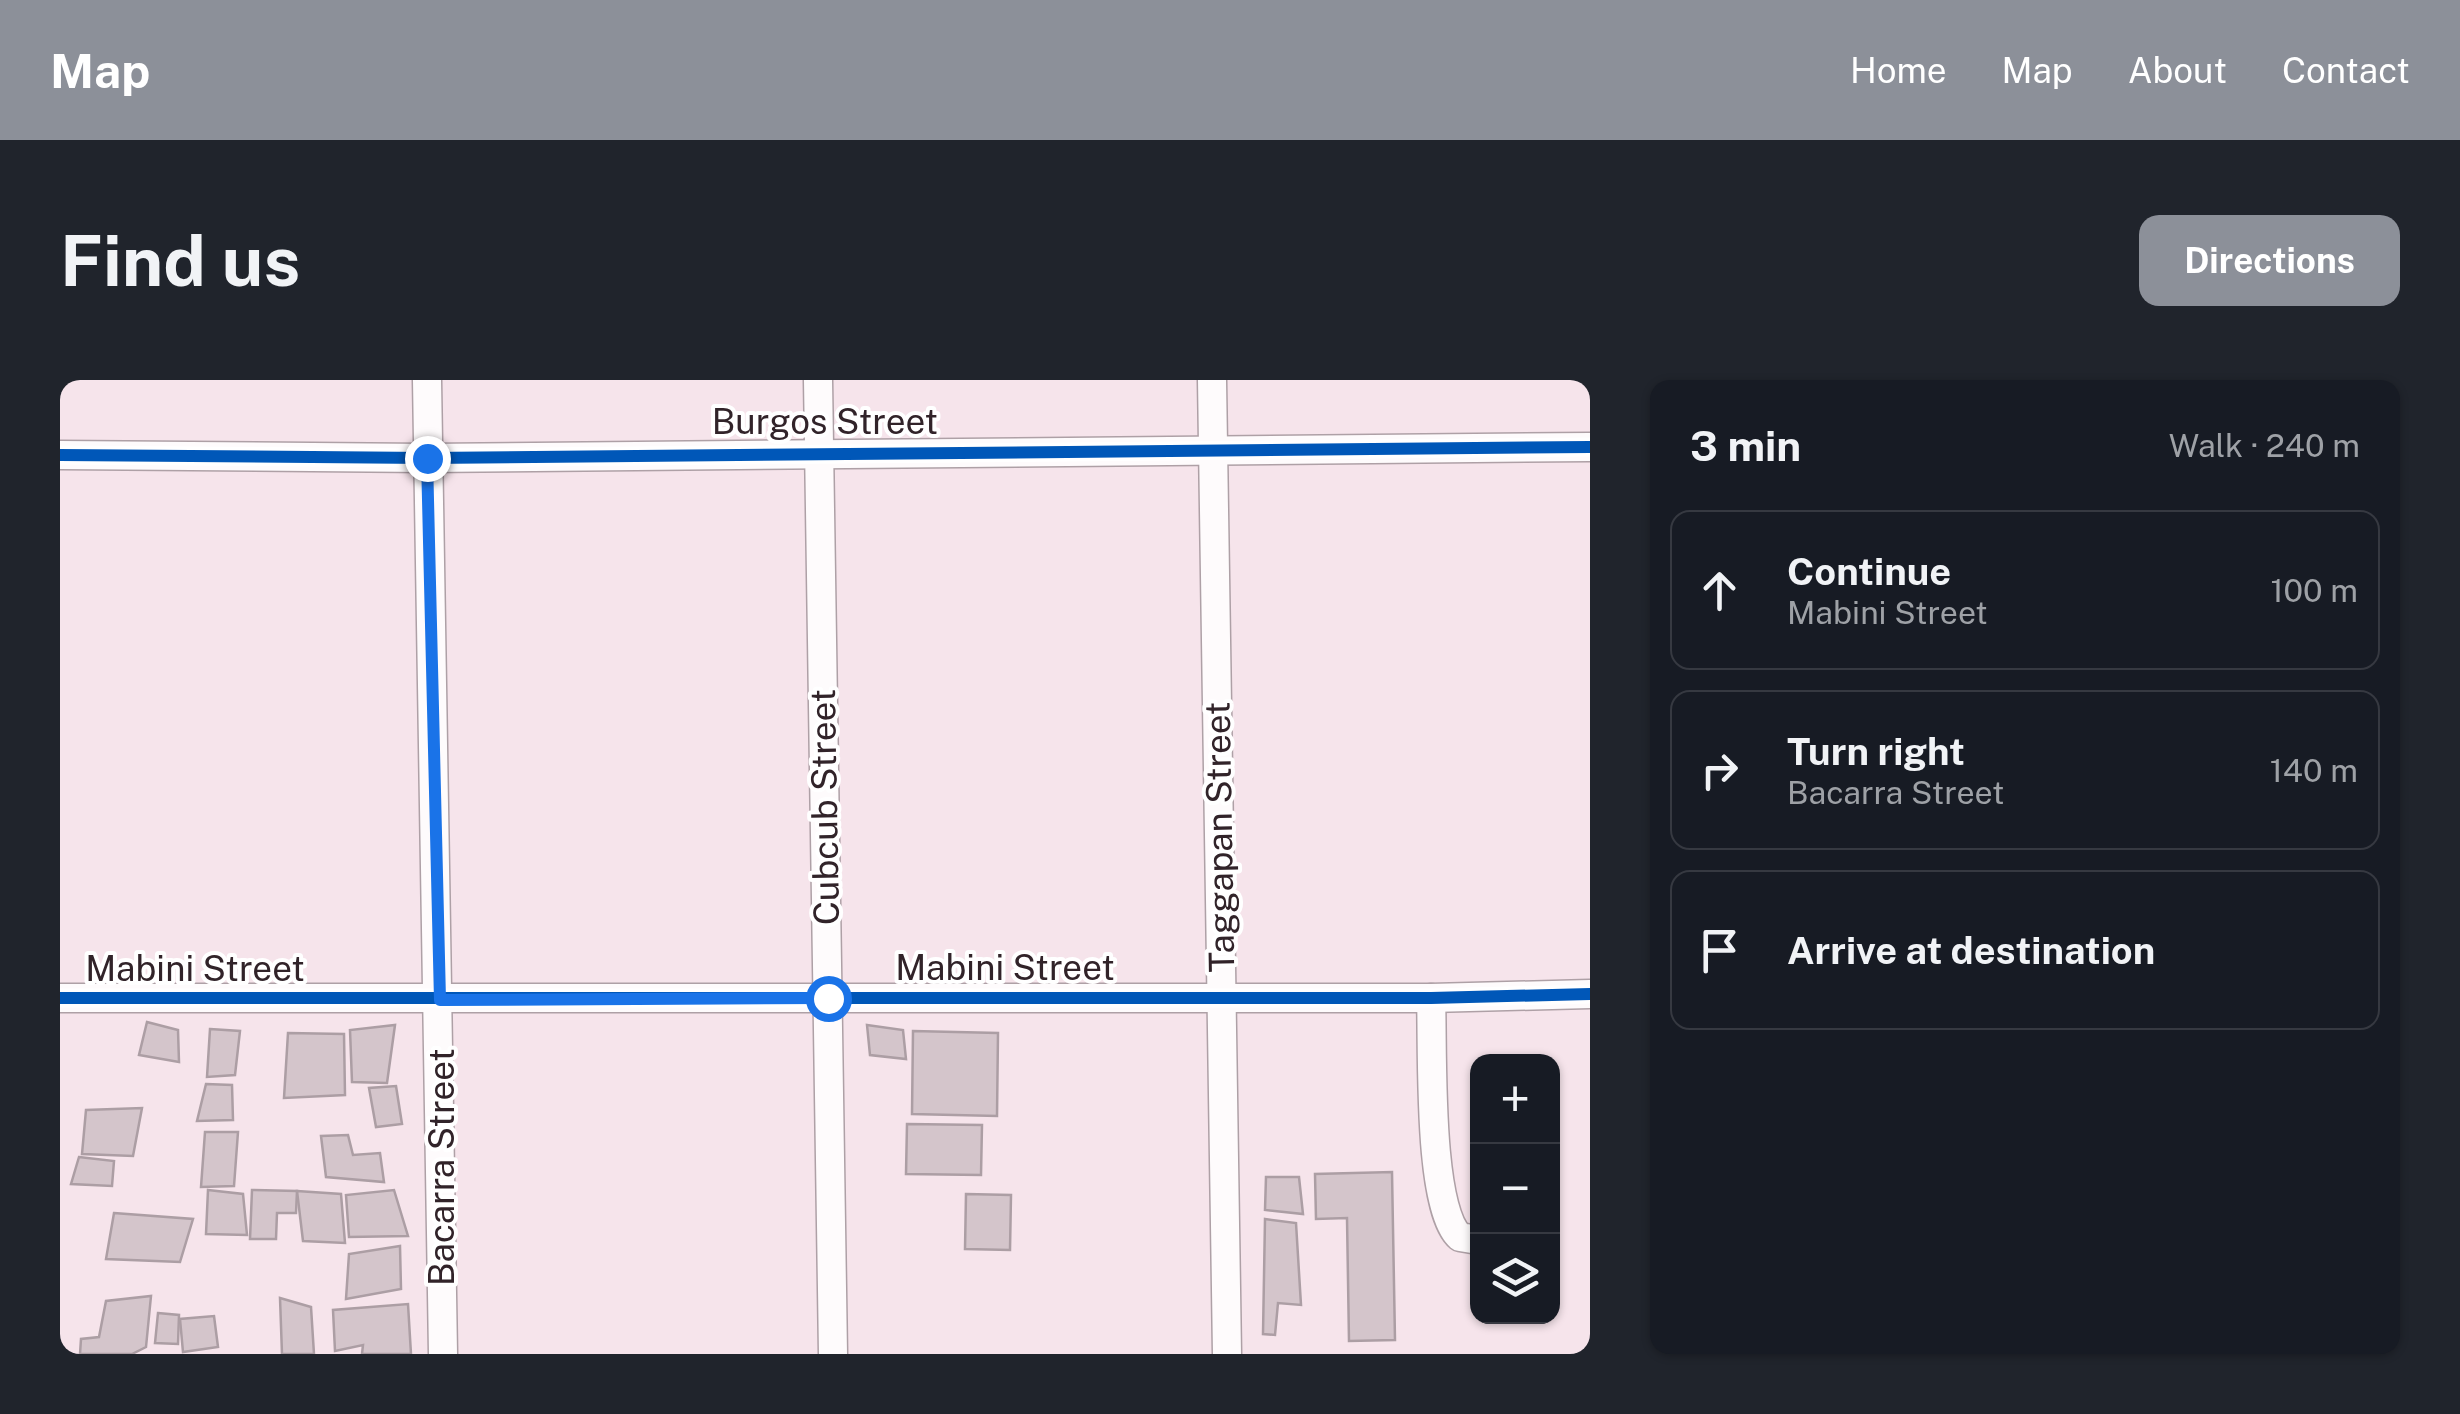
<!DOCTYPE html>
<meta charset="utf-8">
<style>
body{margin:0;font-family:"Public Sans",sans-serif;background:#20242c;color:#f1f3f6}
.controls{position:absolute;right:30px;bottom:30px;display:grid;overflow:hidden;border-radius:20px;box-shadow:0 2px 8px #0004}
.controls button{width:90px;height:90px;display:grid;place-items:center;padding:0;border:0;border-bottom:2px solid #363941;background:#171b24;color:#f1f3f6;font:50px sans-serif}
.stop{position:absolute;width:30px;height:30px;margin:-22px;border:8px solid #1a73e8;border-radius:50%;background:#fff}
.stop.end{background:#1a73e8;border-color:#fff;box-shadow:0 2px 10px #0008}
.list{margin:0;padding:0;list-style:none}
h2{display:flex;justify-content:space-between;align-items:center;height:130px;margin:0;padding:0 40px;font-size:42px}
h2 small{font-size:32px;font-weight:400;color:#9ea1a6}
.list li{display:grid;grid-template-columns:65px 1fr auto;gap:30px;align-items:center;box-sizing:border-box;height:160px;margin:0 20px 20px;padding:0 20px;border:2px solid #363941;border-radius:20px}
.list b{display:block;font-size:38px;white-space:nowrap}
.list p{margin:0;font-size:32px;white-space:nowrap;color:#9ea1a6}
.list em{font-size:32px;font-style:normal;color:#9ea1a6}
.icon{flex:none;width:55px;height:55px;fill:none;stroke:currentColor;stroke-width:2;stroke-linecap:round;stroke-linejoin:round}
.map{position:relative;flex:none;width:1530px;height:974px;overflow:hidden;border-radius:20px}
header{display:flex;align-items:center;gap:60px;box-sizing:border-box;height:140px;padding:0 50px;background:#8c9099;color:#fff}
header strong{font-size:48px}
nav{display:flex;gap:55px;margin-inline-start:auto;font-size:35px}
.intro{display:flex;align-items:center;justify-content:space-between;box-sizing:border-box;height:240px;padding:0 60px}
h1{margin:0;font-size:70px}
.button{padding:25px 45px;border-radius:20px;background:#8c9099;color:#fff;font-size:35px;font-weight:700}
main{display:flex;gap:60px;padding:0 60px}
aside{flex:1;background:#171b24;border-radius:20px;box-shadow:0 2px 8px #0004}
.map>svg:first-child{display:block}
.building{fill:#d4c5cb;stroke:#ac9ea4;stroke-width:2.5}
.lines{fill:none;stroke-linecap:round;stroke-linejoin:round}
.minor-casing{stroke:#aea0a6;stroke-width:31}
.minor{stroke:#fefbfc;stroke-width:28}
.cycleway-casing{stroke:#fff;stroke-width:19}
.cycleway{stroke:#0057b8;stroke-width:12}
.route{stroke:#1a73e8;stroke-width:12}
.labels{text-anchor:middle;stroke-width:8;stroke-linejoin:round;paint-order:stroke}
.street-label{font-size:35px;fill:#312329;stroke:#fff}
</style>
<header>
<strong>Map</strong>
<nav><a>Home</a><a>Map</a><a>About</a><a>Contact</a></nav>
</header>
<div class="intro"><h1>Find us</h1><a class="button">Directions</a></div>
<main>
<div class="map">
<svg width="1530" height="974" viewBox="0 0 1530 974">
<rect width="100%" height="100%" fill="#f6e4eb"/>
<g class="building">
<polygon points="87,642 118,650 119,682 79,675"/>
<polygon points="335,645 327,703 292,702 290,650"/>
<polygon points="807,645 843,650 846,679 810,675"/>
<polygon points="150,649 180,651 175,695 147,697"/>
<polygon points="853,651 938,653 937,736 852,734"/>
<polygon points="228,653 284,654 285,715 224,718"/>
<polygon points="146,704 172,705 173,740 137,741"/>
<polygon points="336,706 342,744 316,747 309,708"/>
<polygon points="82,728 73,776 22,774 26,730"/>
<polygon points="847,744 922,745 921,795 846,794"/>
<polygon points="145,752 178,752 174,806 141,807"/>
<polygon points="288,755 293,775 320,773 324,802 266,797 261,756"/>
<polygon points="19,777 54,781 52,806 11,804"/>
<polygon points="1332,792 1335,960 1289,961 1287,838 1256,839 1255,794"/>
<polygon points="1206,797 1239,797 1243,834 1205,830"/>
<polygon points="148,810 183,814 187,855 146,854"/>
<polygon points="192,810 237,811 236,833 217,833 216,859 190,859"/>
<polygon points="334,810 348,856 289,857 286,815"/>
<polygon points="237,811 281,814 285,863 243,861"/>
<polygon points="906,814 951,815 950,870 905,869"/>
<polygon points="54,833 133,839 120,882 46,879"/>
<polygon points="1205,839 1236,843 1241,925 1218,923 1215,955 1203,954"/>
<polygon points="340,866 341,909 286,919 289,874"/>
<polygon points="91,916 86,967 72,974 20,974 21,959 39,957 46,921"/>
<polygon points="220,918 251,927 254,974 222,974"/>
<polygon points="348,924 351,974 302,974 303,965 275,971 273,930"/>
<polygon points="98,933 119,935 118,964 95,963"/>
<polygon points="154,936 158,967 123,972 120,939"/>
</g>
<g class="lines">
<g class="minor-casing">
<g id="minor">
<polyline points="367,0 383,974"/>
<polyline points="758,0 773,974"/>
<polyline points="1152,0 1167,974"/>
<polyline points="0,75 367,78 1530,67"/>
<polyline points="0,618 1371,618 1530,614"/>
<path d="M 1371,618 C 1373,666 1367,829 1400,857 L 1418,860"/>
</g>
</g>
<use href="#minor" class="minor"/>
<g class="cycleway-casing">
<g id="cycleway">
<polyline points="0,75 367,78 1530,67"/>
<polyline points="0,618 1371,618 1530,614"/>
</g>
</g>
<use href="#cycleway" class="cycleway"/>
</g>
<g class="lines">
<polyline class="route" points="367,78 380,620 768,618"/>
</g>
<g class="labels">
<g class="street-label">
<text x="765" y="54">Burgos Street</text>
<text transform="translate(765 427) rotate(-91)" y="12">Cubcub Street</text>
<text transform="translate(1160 457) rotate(-91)" y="12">Taggapan Street</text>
<text x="945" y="600">Mabini Street</text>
<text x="135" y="601">Mabini Street</text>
<text transform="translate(382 787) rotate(-90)" y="12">Bacarra Street</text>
</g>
</g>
</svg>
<div class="controls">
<button>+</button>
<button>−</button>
<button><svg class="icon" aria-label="layers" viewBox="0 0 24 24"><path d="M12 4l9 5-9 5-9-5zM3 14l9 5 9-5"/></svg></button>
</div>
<div class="stop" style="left:768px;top:618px"></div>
<div class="stop end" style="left:367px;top:78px"></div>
</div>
<aside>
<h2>3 min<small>Walk · 240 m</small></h2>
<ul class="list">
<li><svg class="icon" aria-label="ahead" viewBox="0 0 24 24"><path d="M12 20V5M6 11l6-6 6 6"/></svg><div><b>Continue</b><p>Mabini Street</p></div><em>100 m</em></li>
<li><svg class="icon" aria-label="right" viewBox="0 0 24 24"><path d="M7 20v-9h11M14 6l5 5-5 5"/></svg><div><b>Turn right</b><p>Bacarra Street</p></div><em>140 m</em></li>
<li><svg class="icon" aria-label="arrive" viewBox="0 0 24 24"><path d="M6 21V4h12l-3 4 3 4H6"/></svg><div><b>Arrive at destination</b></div></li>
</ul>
</aside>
</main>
